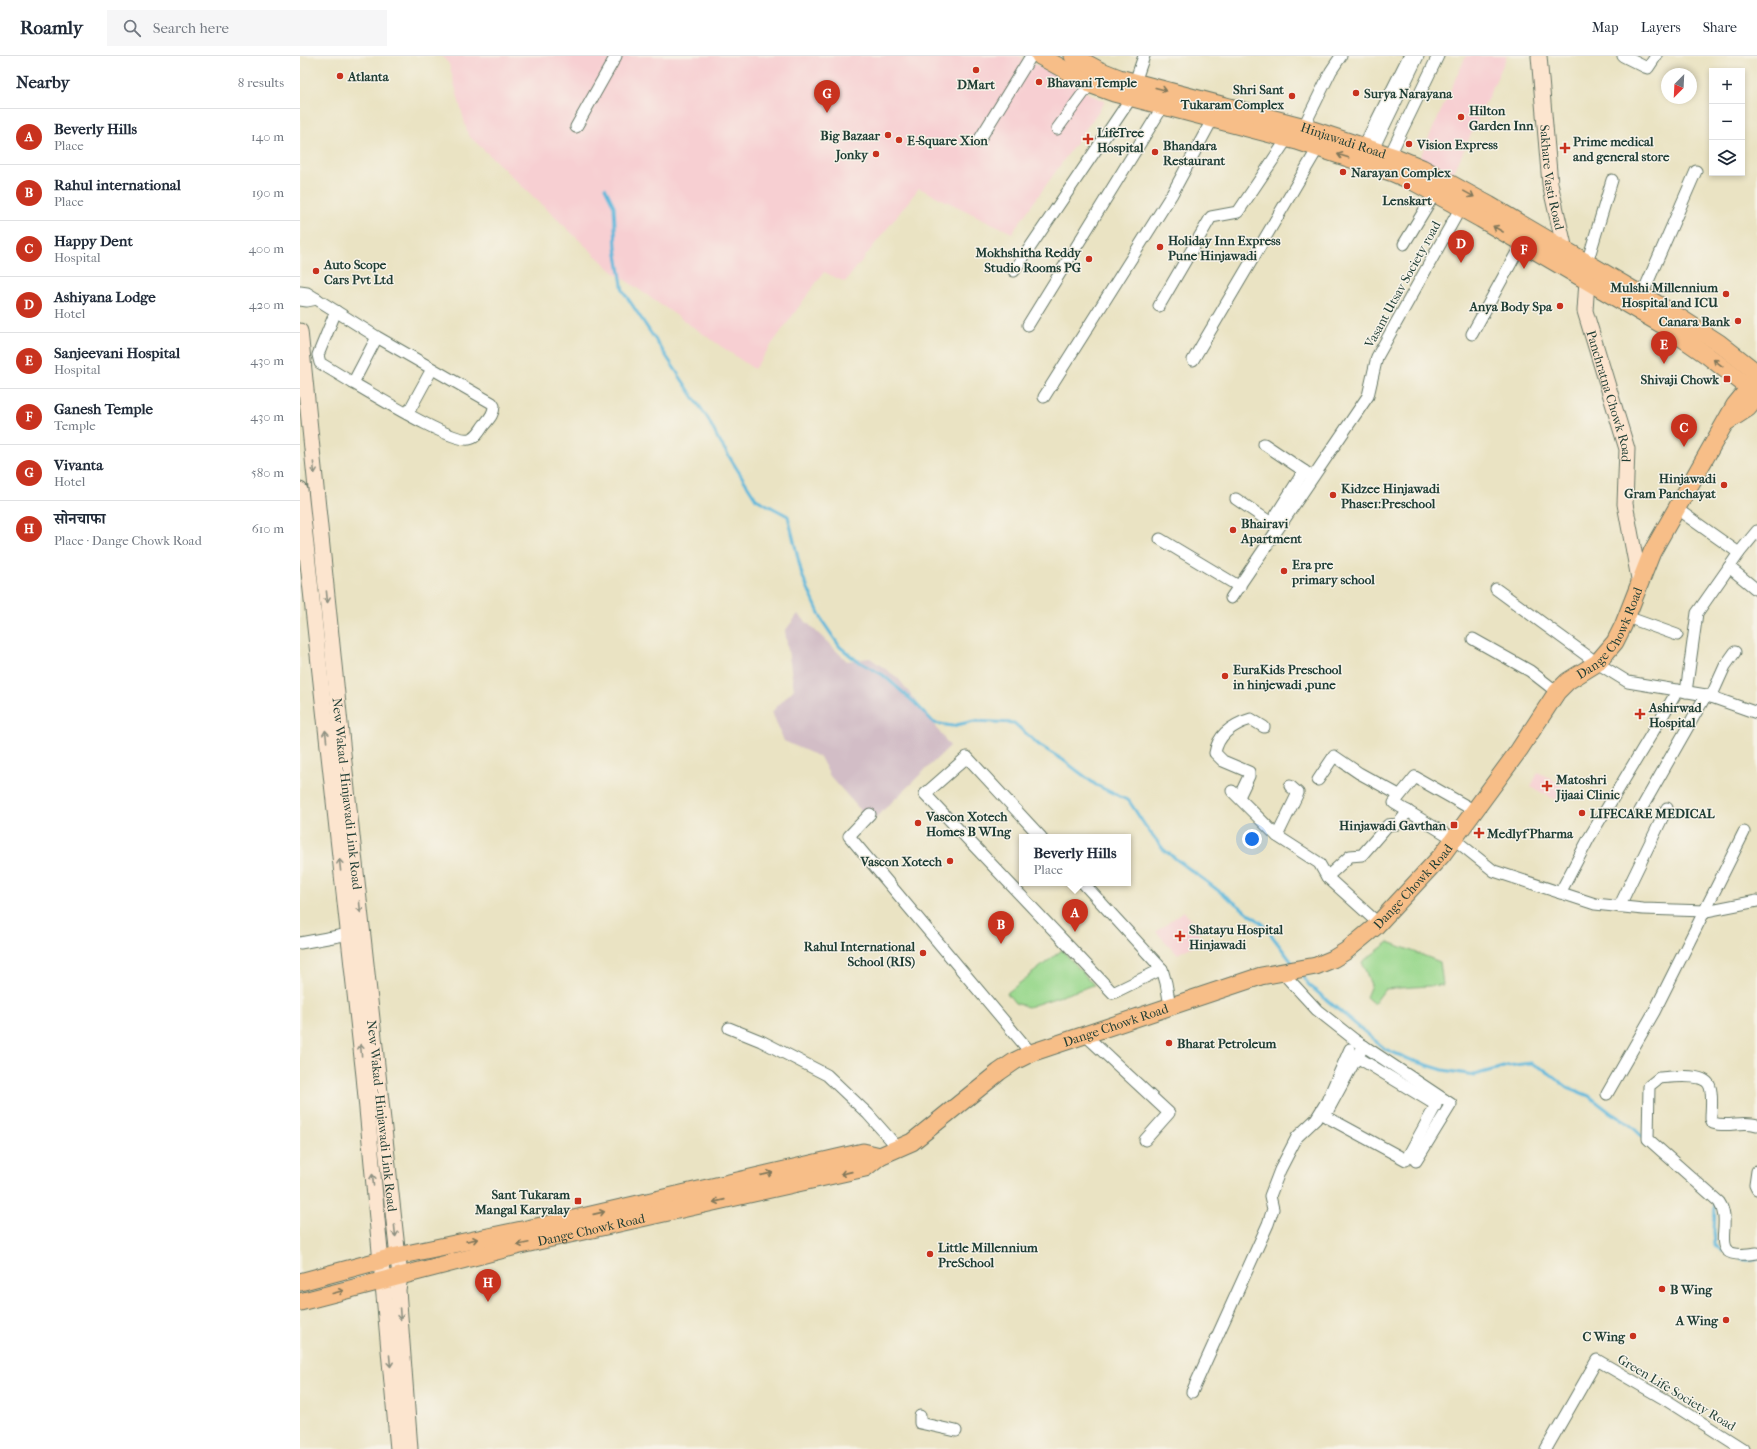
<!DOCTYPE html>
<meta charset="utf-8">
<style>
body{margin:0;font-family:"IM FELL French Canon","Noto Serif Devanagari",serif;background:#f6f6f7;color:#1f2937}
.controls{position:absolute;right:12px;top:12px;display:grid;overflow:hidden;border-radius:0px;box-shadow:0 2px 6px #0003}
.controls button{width:36px;height:36px;display:grid;place-items:center;padding:0;border:0;border-bottom:1px solid #e0e1e3;background:#fff;color:#1f2937;font:20px sans-serif}
.compass{position:absolute;left:1361px;top:12px;width:36px;height:36px;border-radius:50%;background:#fff;box-shadow:0 2px 6px #0003;rotate:204deg}
.you{position:absolute;left:952px;top:783px;width:14px;height:14px;margin:-10px;border:3px solid #fff;border-radius:50%;background:#1a73e8;box-shadow:0 0 0 6px #1a73e833}
.badge{display:grid;place-items:center;width:26px;height:26px;border-radius:50%;background:#c8321e;color:#fff;font-size:13px;font-weight:700}
.pin{position:absolute;translate:-50% -33px;filter:drop-shadow(0 1px 2px #0008)}
.pin::after{content:'';position:absolute;top:21px;width:14px;height:12px;background:inherit;clip-path:polygon(0 0,100% 0,50% 100%)}
.popup{position:absolute;left:719px;top:778px;width:112px;height:52px;box-sizing:border-box;display:grid;place-content:center;border-radius:0px;background:#fff;filter:drop-shadow(0 1px 3px #0005);font-size:13px;white-space:nowrap;color:#747a83}
.popup b{font-size:15px;color:#1f2937}
.popup::after{content:'';position:absolute;left:50%;top:100%;margin-left:-8px;border:8px solid transparent;border-top-color:#fff}
.list{margin:0;padding:0;list-style:none}
h2{display:flex;justify-content:space-between;align-items:center;height:52px;margin:0;padding:0 16px;font-size:17px}
h2 small{font-size:13px;font-weight:400;color:#747a83}
.list li{display:grid;grid-template-columns:26px 1fr auto;gap:12px;align-items:center;box-sizing:border-box;height:56px;padding:0 16px;border-top:1px solid #e0e1e3}
.list b{display:block;font-size:15px;white-space:nowrap}
.list p{margin:0;font-size:13px;white-space:nowrap;color:#747a83}
.list em{font-size:13px;font-style:normal;color:#747a83}
.icon{flex:none;width:22px;height:22px;fill:none;stroke:currentColor;stroke-width:2;stroke-linecap:round;stroke-linejoin:round}
.map{position:relative;flex:none;width:1457px;height:1393px;overflow:hidden}
header{display:flex;align-items:center;gap:24px;box-sizing:border-box;height:56px;padding:0 20px;background:#fff;border-bottom:1px solid #e0e1e3}
header strong{font-size:19px}
nav{display:flex;gap:22px;margin-inline-start:auto;font-size:14px}
.search{width:280px;height:36px;background:#f6f6f7;display:flex;align-items:center;gap:10px;box-sizing:border-box;padding:0 14px;border-radius:0px;color:#747a83;font-size:15px}
main{display:flex}
aside{flex:1;background:#fff}
.map>svg:first-child{display:block}
.built{fill:#f7cfd2}
.industrial{fill:#d2bdc6}
.green{fill:#9ad88d;stroke:#5c8a60}
.lines{fill:none;stroke-linecap:round;stroke-linejoin:round}
.stream{stroke:#5db7db;stroke-width:3}
.street-casing{stroke:#676;stroke-width:13}
.secondary-casing{stroke:#676;stroke-width:17}
.primary-casing{stroke:#676;stroke-width:19}
.street{stroke:#fff;stroke-width:11}
.secondary{stroke:#fce5cf;stroke-width:15}
.primary{stroke:#f7be88;stroke-width:17}
.oneway{stroke:#80775a}
.oneway2{stroke:#8e9182}
.poi-dot{fill:#c8321e;stroke:#f7f3e8;stroke-width:1.5}
.labels{text-anchor:middle;stroke-width:3;stroke-linejoin:round;paint-order:stroke}
.poi-label{font-size:13px;font-weight:bold;fill:#1f3d34;stroke:#f7f3e8;text-anchor:start}
.street-label{font-size:13px;fill:#1f3d34;stroke:#f7f3e8}
</style>
<header>
<strong>Roamly</strong>
<div class="search"><svg class="icon" aria-label="search" viewBox="0 0 24 24"><circle cx="10" cy="10" r="6"/><path d="M15 15l6 6"/></svg>Search here</div>
<nav><a>Map</a><a>Layers</a><a>Share</a></nav>
</header>
<main>
<aside>
<h2>Nearby<small>8 results</small></h2>
<ul class="list">
<li><span class="badge">A</span><div><b>Beverly Hills</b><p>Place</p></div><em>140 m</em></li>
<li><span class="badge">B</span><div><b>Rahul international</b><p>Place</p></div><em>190 m</em></li>
<li><span class="badge">C</span><div><b>Happy Dent</b><p>Hospital</p></div><em>400 m</em></li>
<li><span class="badge">D</span><div><b>Ashiyana Lodge</b><p>Hotel</p></div><em>420 m</em></li>
<li><span class="badge">E</span><div><b>Sanjeevani Hospital</b><p>Hospital</p></div><em>430 m</em></li>
<li><span class="badge">F</span><div><b>Ganesh Temple</b><p>Temple</p></div><em>430 m</em></li>
<li><span class="badge">G</span><div><b>Vivanta</b><p>Hotel</p></div><em>580 m</em></li>
<li><span class="badge">H</span><div><b>सोनचाफा</b><p>Place · Dange Chowk Road</p></div><em>610 m</em></li>
</ul>
</aside>
<div class="map">
<svg width="1457" height="1393" viewBox="0 0 1457 1393">
<rect width="100%" height="100%" fill="#f7f3e8"/>
<filter id="ink" filterUnits="userSpaceOnUse"><feTurbulence type="fractalNoise" baseFrequency=".025" numOctaves="2"/><feDisplacementMap in="SourceGraphic" scale="8" xChannelSelector="R" yChannelSelector="G"/><feConvolveMatrix kernelMatrix="1 2 1 2 8 2 1 2 1" color-interpolation-filters="sRGB"/></filter>
<filter id="wash" filterUnits="userSpaceOnUse"><feTurbulence type="fractalNoise" baseFrequency=".012" numOctaves="4" result="noise"/><feDisplacementMap in="SourceGraphic" scale="16" xChannelSelector="R" yChannelSelector="G"/><feGaussianBlur stdDeviation="0.9" result="paint"/><feColorMatrix in="noise" values="0 0 0 0 0 0 0 0 0 0 0 0 0 0 0 0 0 1.4 0 .05"/><feComposite in="paint" operator="in"/></filter>
<g filter="url(#wash)">
<rect width="100%" height="100%" fill="#eae3c3"/>
<g class="built">
<polygon points="142,0 719,0 805,46 712,177 619,132 545,226 524,216 454,313 312,215 168,79 149,8"/>
<polygon points="1166,0 1207,0 1152,120 1119,103"/>
<polygon points="1238,716 1264,730 1256,744 1231,731"/>
<polygon points="884,855 903,885 877,898 856,876"/>
</g>
<polygon class="industrial" points="498,558 547,605 570,602 598,622 650,690 571,766 530,720 520,701 484,685 472,656 494,633 485,575"/>
<g class="green">
<polygon points="1089,886 1140,906 1143,929 1085,933 1074,948 1066,941 1071,929 1062,906"/>
<polygon points="762,894 794,929 728,951 715,947 707,937"/>
</g>
<g class="lines">
<g class="stream">
<polyline points="305,132 314,150 316,192 323,235 408,363 418,383 456,443 488,460 502,519 523,566 540,591 556,604 583,619 616,648 634,667 652,670 674,665 714,667 739,689 763,704 796,729 829,745 846,771 864,794 963,868 994,909"/>
<polyline points="1001,918 1009,929 1085,993 1111,1004 1143,1014 1174,1019 1207,1010 1231,1007 1245,1014 1267,1031 1289,1040 1311,1057 1329,1068 1345,1083"/>
<polyline points="1415,1148 1414,1176 1415,1189 1422,1195"/>
<polyline points="1441,1203 1448,1204 1457,1202"/>
</g>
</g>
</g>
<g filter="url(#ink)">
<g class="lines">
<g class="street-casing">
<g id="street">
<polyline points="1323,0 1345,11 1348,12 1356,0"/>
<polyline points="835,26 844,0"/>
<polyline points="1004,70 1031,15 1041,0"/>
<polyline points="276,71 316,0"/>
<polyline points="757,73 790,28"/>
<polyline points="678,86 731,0"/>
<polyline points="1064,90 1109,0"/>
<polyline points="1073,93 1118,0"/>
<polyline points="1090,99 1138,0"/>
<polyline points="1104,188 1135,137"/>
<polyline points="1287,207 1312,124"/>
<polyline points="714,215 831,42"/>
<path d="M 0,236 L 7,237 L 77,281 L 53,327 C 73,338 151,387 169,383 C 177,382 180,374 184,369 C 189,363 194,358 194,350 L 192,347 L 77,281"/>
<polyline points="1342,239 1396,115"/>
<polyline points="0,244 7,245 17,243"/>
<polyline points="859,250 911,161 938,156 987,83"/>
<polyline points="36,255 18,299 20,307 53,327"/>
<polyline points="728,269 863,50"/>
<polyline points="1172,278 1222,187"/>
<polyline points="893,304 1018,92"/>
<polyline points="744,341 872,138 912,64"/>
<polyline points="108,357 132,313"/>
<polyline points="964,388 1010,419"/>
<polyline points="936,443 977,471"/>
<polyline points="1377,453 1439,497"/>
<polyline points="971,467 1004,415"/>
<polyline points="860,483 940,531"/>
<polyline points="1429,511 1457,534"/>
<polyline points="1196,533 1297,607 1328,626 1406,639 1457,657"/>
<polyline points="931,542 1068,340 1077,301 1161,151"/>
<polyline points="1327,561 1377,579"/>
<polyline points="1173,583 1230,615 1257,636"/>
<polyline points="1386,636 1397,557 1439,497 1457,475"/>
<polyline points="1411,641 1425,610 1435,596"/>
<polyline points="1018,724 1034,700 1059,717 1099,739"/>
<polyline points="932,735 977,780 1019,807 1027,821 1078,867"/>
<path d="M 939,741 L 949,720 L 949,716 L 923,705 L 915,697 C 918,678 934,668 951,663 L 964,671"/>
<polyline points="1175,755 1115,721 1094,747 1154,783 1194,815 1295,848 1343,853 1406,855 1457,845"/>
<polyline points="1340,755 1406,639"/>
<polyline points="570,758 549,780 731,997"/>
<polyline points="977,780 998,737 990,730"/>
<polyline points="741,781 667,701 625,738 813,937 862,913"/>
<polyline points="1027,821 1050,800 1062,799 1088,769 1098,768 1108,755"/>
<polyline points="783,827 862,913 866,927 870,950"/>
<polyline points="1260,837 1289,782 1378,634"/>
<polyline points="1319,851 1367,752"/>
<polyline points="0,887 55,877"/>
<polyline points="981,915 1017,954 1055,984 1151,1048 1116,1105"/>
<polyline points="429,972 461,985 527,1019 568,1058 599,1093"/>
<polyline points="784,978 869,1057 845,1084"/>
<polyline points="1057,1001 1025,1060 1106,1104 1136,1049 1057,1001 1064,990"/>
<polyline points="1307,1038 1354,956 1444,776"/>
<path d="M 1457,1069 C 1442,1064 1428,1072 1413,1067 L 1411,1063 C 1411,1053 1413,1040 1410,1031 C 1406,1016 1371,1021 1359,1022 L 1349,1030 L 1348,1083 L 1419,1146 C 1436,1171 1401,1206 1457,1197"/>
<polyline points="1457,1115 1455,1129 1457,1133"/>
<polyline points="892,1336 968,1168 973,1153 970,1140 980,1114 997,1081 1016,1063 1027,1045 1050,993"/>
<polyline points="620,1360 620,1367 656,1375"/>
<polyline points="1246,1393 1297,1304 1366,1344 1443,1393"/>
</g>
</g>
<g class="secondary-casing">
<g id="secondary">
<path id="s1" d="M 1239,0 L 1250,128 L 1265,194 L 1260,201"/>
<path id="s2" d="M 1287,224 L 1285,255 L 1327,393 L 1325,448 L 1340,528"/>
<path id="s3" d="M 0,275 L 43,697 L 100,1220 L 98,1234 L 110,1393"/>
<polyline points="0,434 64,1020 98,1393"/>
</g>
</g>
<g class="primary-casing">
<g id="primary">
<polyline points="740,0 792,29 814,37 997,85 1093,117 1114,126 1181,163 1366,271 1408,300 1457,338"/>
<path id="s4" d="M 773,0 L 799,14 L 819,22 L 1001,70 L 1098,102 L 1122,112 L 1189,149 L 1374,258 L 1419,287 L 1457,317"/>
<polyline points="1428,365 1448,352 1457,341"/>
<polyline points="0,1226 97,1200 265,1165 563,1096 580,1100"/>
<path id="s5" d="M 0,1246 L 216,1190 L 565,1112 L 580,1100 L 612,1086 L 699,1016 L 715,1005 L 731,997 L 961,920 L 1016,910 L 1033,903 L 1046,895 L 1075,871 L 1142,799 L 1219,694 L 1257,636 L 1268,625 L 1297,607 L 1315,586 L 1323,570 L 1352,496 L 1435,349 L 1457,322"/>
</g>
</g>
<use href="#street" class="street"/>
<use href="#secondary" class="secondary"/>
<use href="#primary" class="primary"/>
</g>
<defs><path id="oneway-shaft" d="M-6 0H5M1.5-3L5.5 0L1.5 3" fill="none" stroke-width="1.6" stroke-linecap="round" stroke-linejoin="round"/></defs>
<g class="oneway">
<use href="#oneway-shaft" transform="translate(861 33) rotate(15)"/>
<use href="#oneway-shaft" transform="translate(1043 100) rotate(-162)"/>
<use href="#oneway-shaft" transform="translate(1169 138) rotate(29)"/>
<use href="#oneway-shaft" transform="translate(1198 173) rotate(-150)"/>
<use href="#oneway-shaft" transform="translate(1418 307) rotate(-142)"/>
<use href="#oneway-shaft" transform="translate(546 1117) rotate(167)"/>
<use href="#oneway-shaft" transform="translate(467 1118) rotate(-13)"/>
<use href="#oneway-shaft" transform="translate(419 1145) rotate(167)"/>
<use href="#oneway-shaft" transform="translate(299 1157) rotate(-13)"/>
<use href="#oneway-shaft" transform="translate(172 1184) rotate(-11)"/>
<use href="#oneway-shaft" transform="translate(223 1188) rotate(168)"/>
<use href="#oneway-shaft" transform="translate(38 1236) rotate(-15)"/>
</g>
<g class="oneway2">
<use href="#oneway-shaft" transform="translate(14 412) rotate(84)"/>
<use href="#oneway-shaft" transform="translate(27 541) rotate(84)"/>
<use href="#oneway-shaft" transform="translate(26 680) rotate(-96)"/>
<use href="#oneway-shaft" transform="translate(40 809) rotate(-96)"/>
<use href="#oneway-shaft" transform="translate(60 851) rotate(84)"/>
<use href="#oneway-shaft" transform="translate(61 994) rotate(-96)"/>
<use href="#oneway-shaft" transform="translate(73 1124) rotate(-95)"/>
<use href="#oneway-shaft" transform="translate(95 1175) rotate(84)"/>
<use href="#oneway-shaft" transform="translate(100 1258) rotate(86)"/>
<use href="#oneway-shaft" transform="translate(90 1305) rotate(85)"/>
</g>
</g>
<g class="poi-dot">
<circle cx="676" cy="14" r="4"/>
<circle cx="40" cy="20" r="4"/>
<circle cx="739" cy="26" r="4"/>
<circle cx="1056" cy="37" r="4"/>
<circle cx="992" cy="40" r="4"/>
<circle cx="1161" cy="61" r="4"/>
<circle cx="588" cy="79" r="4"/>
<path d="M786 77h4v4h4v4h-4v4h-4v-4h-4v-4h4z"/>
<circle cx="599" cy="84" r="4"/>
<circle cx="1109" cy="88" r="4"/>
<path d="M1263 86h4v4h4v4h-4v4h-4v-4h-4v-4h4z"/>
<circle cx="855" cy="96" r="4"/>
<circle cx="576" cy="98" r="4"/>
<circle cx="1043" cy="116" r="4"/>
<circle cx="1107" cy="130" r="4"/>
<circle cx="860" cy="191" r="4"/>
<circle cx="789" cy="203" r="4"/>
<circle cx="16" cy="215" r="4"/>
<circle cx="1426" cy="238" r="4"/>
<circle cx="1260" cy="250" r="4"/>
<circle cx="1438" cy="265" r="4"/>
<rect x="1423" y="319" width="8" height="8" rx="2"/>
<circle cx="1424" cy="429" r="4"/>
<circle cx="1033" cy="439" r="4"/>
<circle cx="933" cy="474" r="4"/>
<circle cx="984" cy="515" r="4"/>
<circle cx="925" cy="620" r="4"/>
<path d="M1338 652h4v4h4v4h-4v4h-4v-4h-4v-4h4z"/>
<path d="M1245 724h4v4h4v4h-4v4h-4v-4h-4v-4h4z"/>
<circle cx="1282" cy="757" r="4"/>
<circle cx="618" cy="767" r="4"/>
<rect x="1150" y="765" width="8" height="8" rx="2"/>
<path d="M1177 771h4v4h4v4h-4v4h-4v-4h-4v-4h4z"/>
<circle cx="650" cy="805" r="4"/>
<path d="M878 874h4v4h4v4h-4v4h-4v-4h-4v-4h4z"/>
<circle cx="623" cy="897" r="4"/>
<circle cx="869" cy="987" r="4"/>
<rect x="274" y="1141" width="8" height="8" rx="2"/>
<circle cx="630" cy="1198" r="4"/>
<circle cx="1362" cy="1233" r="4"/>
<circle cx="1426" cy="1264" r="4"/>
<circle cx="1333" cy="1280" r="4"/>
</g>
<g class="labels">
<g class="poi-label">
<text x="48" y="25">Atlanta</text>
<text x="747" y="31">Bhavani Temple</text>
<text x="676" y="33" text-anchor="middle">DMart</text>
<text x="984" y="38" text-anchor="end">Shri Sant<tspan x="984" dy="15">Tukaram Complex</tspan></text>
<text x="1064" y="42">Surya Narayana</text>
<text x="1169" y="59">Hilton<tspan x="1169" dy="15">Garden Inn</tspan></text>
<text x="797" y="81">LifeTree<tspan x="797" dy="15">Hospital</tspan></text>
<text x="580" y="84" text-anchor="end">Big Bazaar</text>
<text x="607" y="89">E-Square Xion</text>
<text x="1273" y="90">Prime medical<tspan x="1273" dy="15">and general store</tspan></text>
<text x="1117" y="93">Vision Express</text>
<text x="863" y="94">Bhandara<tspan x="863" dy="15">Restaurant</tspan></text>
<text x="568" y="103" text-anchor="end">Jonky</text>
<text x="1051" y="121">Narayan Complex</text>
<text x="1107" y="149" text-anchor="middle">Lenskart</text>
<text x="868" y="189">Holiday Inn Express<tspan x="868" dy="15">Pune Hinjawadi</tspan></text>
<text x="781" y="201" text-anchor="end">Mokhshitha Reddy<tspan x="781" dy="15">Studio Rooms PG</tspan></text>
<text x="24" y="213">Auto Scope<tspan x="24" dy="15">Cars Pvt Ltd</tspan></text>
<text x="1418" y="236" text-anchor="end">Mulshi Millennium<tspan x="1418" dy="15">Hospital and ICU</tspan></text>
<text x="1252" y="255" text-anchor="end">Anya Body Spa</text>
<text x="1430" y="270" text-anchor="end">Canara Bank</text>
<text x="1419" y="328" text-anchor="end">Shivaji Chowk</text>
<text x="1416" y="427" text-anchor="end">Hinjawadi<tspan x="1416" dy="15">Gram Panchayat</tspan></text>
<text x="1041" y="437">Kidzee Hinjawadi<tspan x="1041" dy="15">Phase1:Preschool</tspan></text>
<text x="941" y="472">Bhairavi<tspan x="941" dy="15">Apartment</tspan></text>
<text x="992" y="513">Era pre<tspan x="992" dy="15">primary school</tspan></text>
<text x="933" y="618">EuraKids Preschool<tspan x="933" dy="15">in hinjewadi ,pune</tspan></text>
<text x="1349" y="656">Ashirwad<tspan x="1349" dy="15">Hospital</tspan></text>
<text x="1256" y="728">Matoshri<tspan x="1256" dy="15">Jijaai Clinic</tspan></text>
<text x="1290" y="762">LIFECARE MEDICAL</text>
<text x="626" y="765">Vascon Xotech<tspan x="626" dy="15">Homes B WIng</tspan></text>
<text x="1146" y="774" text-anchor="end">Hinjawadi Gavthan</text>
<text x="1187" y="782">Medlyf Pharma</text>
<text x="642" y="810" text-anchor="end">Vascon Xotech</text>
<text x="889" y="878">Shatayu Hospital<tspan x="889" dy="15">Hinjawadi</tspan></text>
<text x="615" y="895" text-anchor="end">Rahul International<tspan x="615" dy="15">School (RIS)</tspan></text>
<text x="877" y="992">Bharat Petroleum</text>
<text x="270" y="1143" text-anchor="end">Sant Tukaram<tspan x="270" dy="15">Mangal Karyalay</tspan></text>
<text x="638" y="1196">Little Millennium<tspan x="638" dy="15">PreSchool</tspan></text>
<text x="1370" y="1238">B Wing</text>
<text x="1418" y="1269" text-anchor="end">A Wing</text>
<text x="1325" y="1285" text-anchor="end">C Wing</text>
</g>
<g class="street-label">
<text dy="5" stroke="none"><textPath href="#s4" startOffset="284">Hinjawadi Road</textPath></text>
<text dy="5" stroke="none"><textPath href="#s1" startOffset="122">Sakhare Vasti Road</textPath></text>
<text transform="translate(1102 228) rotate(-61)" y="5">Vasant Utsav Society road</text>
<text dy="5" stroke="none"><textPath href="#s2" startOffset="120">Panchratna Chowk Road</textPath></text>
<text dy="5" stroke="none"><textPath href="#s5" startOffset="1533">Dange Chowk Road</textPath></text>
<text dy="5" stroke="none"><textPath href="#s3" startOffset="465">New Wakad - Hinjawadi Link Road</textPath></text>
<text dy="5" stroke="none"><textPath href="#s5" startOffset="1209">Dange Chowk Road</textPath></text>
<text dy="5" stroke="none"><textPath href="#s5" startOffset="873">Dange Chowk Road</textPath></text>
<text dy="5" stroke="none"><textPath href="#s3" startOffset="789">New Wakad - Hinjawadi Link Road</textPath></text>
<text dy="5" stroke="none"><textPath href="#s5" startOffset="300">Dange Chowk Road</textPath></text>
<text transform="translate(1377 1336) rotate(31)" y="5">Green Life Society Road</text>
</g>
</g>
</svg>
<div class="controls">
<button>+</button>
<button>−</button>
<button><svg class="icon" aria-label="layers" viewBox="0 0 24 24"><path d="M12 4l9 5-9 5-9-5zM3 14l9 5 9-5"/></svg></button>
</div>
<svg class="compass" viewBox="-18 -18 36 36"><path d="M0-13l5 13h-10z" fill="#e53935"/><path d="M0 13l5-13h-10z" fill="#747a83"/></svg>
<div class="you"></div>
<div class="pin badge" style="left:775px;top:876px">A</div>
<div class="popup"><b>Beverly Hills</b>Place</div>
<div class="pin badge" style="left:701px;top:888px">B</div>
<div class="pin badge" style="left:1384px;top:391px">C</div>
<div class="pin badge" style="left:1161px;top:207px">D</div>
<div class="pin badge" style="left:1364px;top:308px">E</div>
<div class="pin badge" style="left:1224px;top:213px">F</div>
<div class="pin badge" style="left:527px;top:57px">G</div>
<div class="pin badge" style="left:188px;top:1246px">H</div>
</div>
</main>
